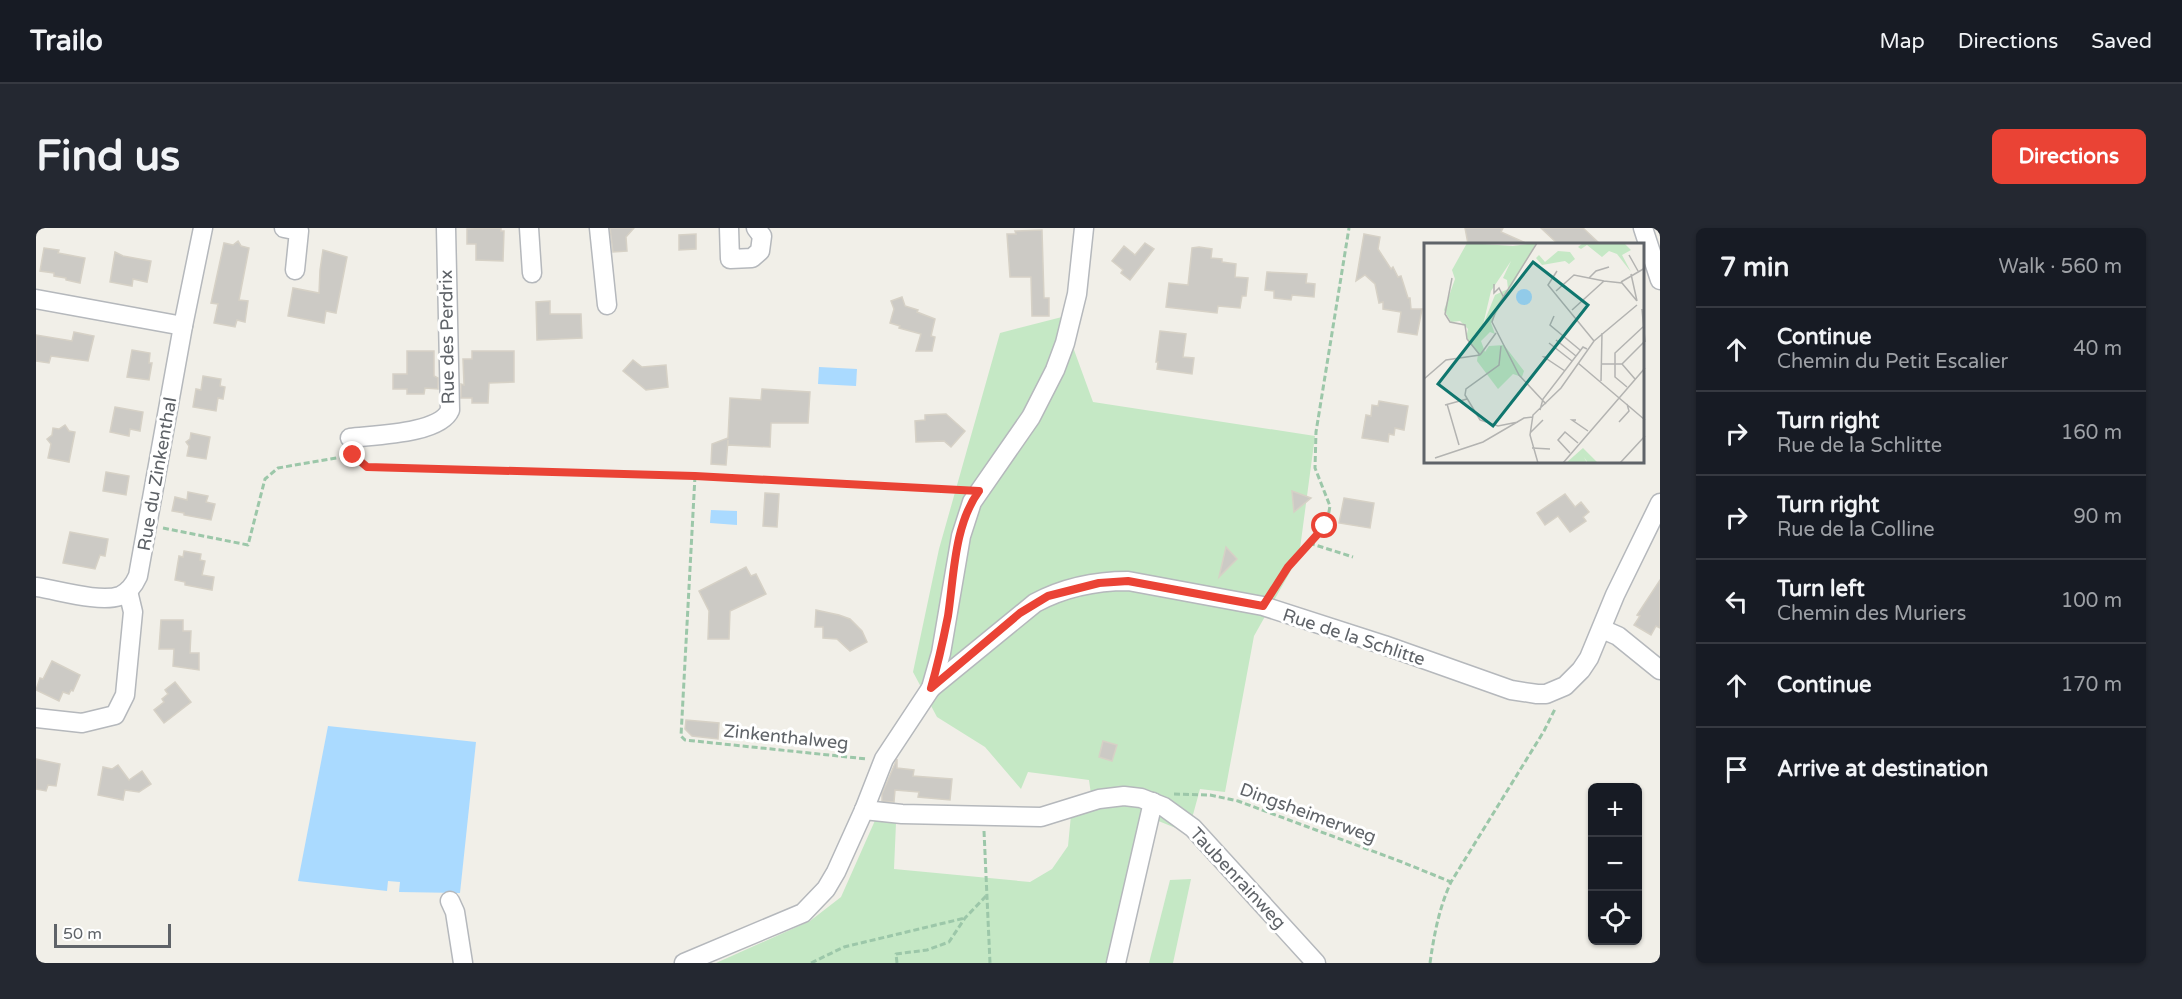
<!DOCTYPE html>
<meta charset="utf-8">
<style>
body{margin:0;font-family:"Varela Round",sans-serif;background:#242831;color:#f1f3f6}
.controls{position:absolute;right:18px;bottom:18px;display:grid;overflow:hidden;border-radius:9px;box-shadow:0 2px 4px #0004}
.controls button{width:54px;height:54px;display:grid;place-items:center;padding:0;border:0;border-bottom:2px solid #363941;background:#171b24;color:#f1f3f6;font:30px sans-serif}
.scale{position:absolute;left:18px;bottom:15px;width:117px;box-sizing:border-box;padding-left:6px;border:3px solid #5f6368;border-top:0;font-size:16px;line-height:21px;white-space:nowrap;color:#5f6368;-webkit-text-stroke:4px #fff;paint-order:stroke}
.stop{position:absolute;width:18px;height:18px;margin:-14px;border:4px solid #ea4335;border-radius:50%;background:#fff}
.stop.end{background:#ea4335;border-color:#fff;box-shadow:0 2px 6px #0008}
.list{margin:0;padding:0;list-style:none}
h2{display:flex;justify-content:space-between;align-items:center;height:78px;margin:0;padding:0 24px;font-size:26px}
h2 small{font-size:20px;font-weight:400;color:#9ea1a6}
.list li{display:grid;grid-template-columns:39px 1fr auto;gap:18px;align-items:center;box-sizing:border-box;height:84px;padding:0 24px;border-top:2px solid #363941}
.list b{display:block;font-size:22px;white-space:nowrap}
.list p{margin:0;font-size:20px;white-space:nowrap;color:#9ea1a6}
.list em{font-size:20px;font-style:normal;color:#9ea1a6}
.icon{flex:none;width:33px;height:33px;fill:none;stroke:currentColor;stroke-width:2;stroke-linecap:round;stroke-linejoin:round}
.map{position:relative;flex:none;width:1624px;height:735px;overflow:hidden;border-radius:9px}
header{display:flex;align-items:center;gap:36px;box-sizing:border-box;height:84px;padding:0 30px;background:#171b24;border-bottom:2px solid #363941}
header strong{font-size:28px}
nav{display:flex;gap:33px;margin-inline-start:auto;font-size:21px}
.intro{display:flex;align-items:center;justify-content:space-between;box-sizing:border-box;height:144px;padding:0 36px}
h1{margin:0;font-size:42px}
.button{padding:15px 27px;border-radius:9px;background:#ea4335;color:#fff;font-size:21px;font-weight:700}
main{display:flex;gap:36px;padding:0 36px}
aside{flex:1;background:#171b24;border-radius:9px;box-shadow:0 2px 4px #0004}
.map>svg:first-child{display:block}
.green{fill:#c5e8c5}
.water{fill:#aadaff}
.building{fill:#cccac5;stroke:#d6d1c6;stroke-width:1.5}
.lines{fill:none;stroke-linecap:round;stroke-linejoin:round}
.minor-casing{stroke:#b5b8bc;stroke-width:21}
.path{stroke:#9cc7a9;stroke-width:3;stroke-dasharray:6 3;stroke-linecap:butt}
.minor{stroke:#fff;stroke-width:18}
.route{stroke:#ea4335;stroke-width:8}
.labels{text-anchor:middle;stroke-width:6;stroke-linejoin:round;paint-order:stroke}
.street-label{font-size:18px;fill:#5f6368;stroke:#fff}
.inset-road{fill:none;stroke:#b3b3b1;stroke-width:1.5}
.view{fill:#0f766e;fill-opacity:0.15;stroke:#0f766e;stroke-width:3}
.inset-edge{fill:none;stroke:#5f6368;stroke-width:3}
</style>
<header>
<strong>Trailo</strong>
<nav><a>Map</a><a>Directions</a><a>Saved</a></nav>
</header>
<div class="intro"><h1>Find us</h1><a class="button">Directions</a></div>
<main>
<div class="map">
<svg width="1624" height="735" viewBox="0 0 1624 735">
<rect width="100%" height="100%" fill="#f1efe8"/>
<g class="green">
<polygon points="1026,89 1057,174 1279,208 1263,328 1218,408 1189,564 1164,561 1152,605 1120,592 1077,735 680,735 774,693 805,669 841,588 860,595 858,641 994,654 1016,641 1032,618 1035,587 1057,581 1053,552 992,544 985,561 949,519 901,489 877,444 903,321 964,105"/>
<polygon points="1155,651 1137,735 1113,735 1134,652"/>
</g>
<g class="water">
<polygon points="783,139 821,141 820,158 782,156"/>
<polygon points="675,282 701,283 701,297 674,295"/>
<polygon points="292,498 440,514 424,665 363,664 364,654 352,653 351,663 262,653"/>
</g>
<g class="building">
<polygon points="465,0 465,3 468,3 467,33 440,32 440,16 431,16 431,1"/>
<polygon points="574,0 598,0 590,9 591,23 577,24"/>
<polygon points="1429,0 1467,0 1465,4 1492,16 1432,16"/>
<polygon points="1505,0 1547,0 1564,16 1522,16"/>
<polygon points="1006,2 1008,70 1013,70 1013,88 996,88 995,49 974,49 971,6 980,6 979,3"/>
<polygon points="660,6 660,21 643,22 643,7"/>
<polygon points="1328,6 1344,9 1342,21 1355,41 1357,39 1362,49 1365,48 1372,70 1374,70 1375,81 1386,81 1381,107 1362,104 1365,84 1347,81 1347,74 1343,75 1339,56 1329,47 1320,53"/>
<polygon points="202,13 205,18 213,20 203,72 212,73 209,94 201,92 199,99 178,95 182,76 175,75 188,15 197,17"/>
<polygon points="1109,15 1118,21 1094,52 1085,45 1087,42 1076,33 1088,18 1099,27"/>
<polygon points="1163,19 1176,21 1175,30 1186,31 1186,34 1200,36 1199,49 1212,50 1210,68 1206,68 1204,80 1182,78 1181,85 1130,79 1133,55 1152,57 1156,20"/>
<polygon points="8,20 23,22 22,25 49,30 44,55 30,52 30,50 18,48 18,45 4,43"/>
<polygon points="287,22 311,29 300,85 290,83 288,95 252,88 257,60 283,65 284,42"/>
<polygon points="79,24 87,28 115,33 111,54 97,51 96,58 74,54"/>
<polygon points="1231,44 1271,46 1270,55 1279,56 1278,69 1256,67 1255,72 1238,70 1238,63 1229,62"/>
<polygon points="866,69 869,78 882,82 881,84 899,91 895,108 899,109 896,123 880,123 885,106 863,100 864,98 854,95 858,81 855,73"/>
<polygon points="514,73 514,86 545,86 546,110 501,112 500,74"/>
<polygon points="1124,103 1150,106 1147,129 1158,130 1156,146 1121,141 1122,134 1120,134"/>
<polygon points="38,104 58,108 52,133 15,128 13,135 0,133 0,107 36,113"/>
<polygon points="96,122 114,125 113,135 116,135 113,152 91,149"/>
<polygon points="371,123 398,123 398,148 402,150 402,161 389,160 388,166 371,166 371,161 357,161 357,146 371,146"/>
<polygon points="436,123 478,123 478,154 453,155 452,175 436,175 436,170 425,170 425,156 428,157 427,131 436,131"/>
<polygon points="597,132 606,139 630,137 632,159 610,162 587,143"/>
<polygon points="167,148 185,151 184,158 189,159 187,171 182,170 180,183 157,179 160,161 165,162"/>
<polygon points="726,161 774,164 772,195 735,195 734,219 692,217 692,212 690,237 675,236 676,216 692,210 694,170 725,172"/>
<polygon points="1343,173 1372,178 1368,202 1359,200 1358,207 1353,206 1352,214 1326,210 1330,187 1335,188 1336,177 1342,178"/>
<polygon points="79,179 107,184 104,203 94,201 93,208 74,204"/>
<polygon points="910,186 929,203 915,219 908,213 880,214 879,193 889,192 889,187"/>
<polygon points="29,197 33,203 39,204 33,234 12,230 15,216 11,211 16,207 17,200 23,201"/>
<polygon points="155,205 174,209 170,231 151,228 153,218 150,214 154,211"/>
<polygon points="70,244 93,248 90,267 67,263"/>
<polygon points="1256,263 1275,270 1258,284"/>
<polygon points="152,264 172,268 170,274 179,276 175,292 148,287 148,285 136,283 139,269 151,272"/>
<polygon points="729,265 743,266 741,299 727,298"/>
<polygon points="1529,266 1539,279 1545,274 1553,284 1547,289 1550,293 1534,304 1522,288 1509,297 1501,285"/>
<polygon points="1308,270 1338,275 1334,300 1303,295"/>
<polygon points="34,304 72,311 69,328 64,327 59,341 27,335"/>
<polygon points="1190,319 1201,331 1183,349"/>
<polygon points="148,323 165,326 164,332 169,333 166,347 178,349 176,362 149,357 149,354 139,352 143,328 147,329"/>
<polygon points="710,339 715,348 720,346 730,366 694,383 693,411 672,411 673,383 663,363"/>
<polygon points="1624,352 1624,400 1620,398 1615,407 1598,397 1604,388 1601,387"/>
<polygon points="780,382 803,387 814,391 826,403 831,414 814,423 801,411 787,410 787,399 779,399"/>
<polygon points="125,392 147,392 147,403 155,403 154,425 163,425 163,442 137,438 138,421 123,421"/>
<polygon points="16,433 44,447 37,463 35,462 33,466 27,464 23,473 0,462 4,450 7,451"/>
<polygon points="139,454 155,474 128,495 118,482 128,474 126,471 132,466 129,462"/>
<polygon points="650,492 683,495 682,511 656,508 649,501"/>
<polygon points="1067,513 1081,517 1076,533 1063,529"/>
<polygon points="0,531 24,536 20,558 12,557 10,563 0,561"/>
<polygon points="861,531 861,540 878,542 877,548 916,551 914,572 882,569 883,564 859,562 858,574 846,573 846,566"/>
<polygon points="82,537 93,552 106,543 115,556 103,564 89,562 87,572 62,567 67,539 76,541"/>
</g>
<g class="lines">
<g class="minor-casing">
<g id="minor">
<polyline points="248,0 263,3 259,42"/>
<polyline points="493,0 496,45"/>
<polyline points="563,0 571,77"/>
<polyline points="693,0 694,31 716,30 724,23 726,8 720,0"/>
<polyline points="1607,0 1624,52"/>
<polyline points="0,71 147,98"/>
<path d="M 314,210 C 338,207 404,206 414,182 L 410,0"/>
<path d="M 0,359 C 22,362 63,375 84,368 C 93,364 98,357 102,348 L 147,98 L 167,0"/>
<polyline points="1566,401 1582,408 1624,442"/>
<path d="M 895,460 L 999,375 C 1027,360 1060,353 1092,353 L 1227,378 L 1348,417 L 1475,462 L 1501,466 L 1510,466 L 1529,458 L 1545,442 L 1553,430 L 1579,367 L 1624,275"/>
<polyline points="0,490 46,495 79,487 89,467 97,384 92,363"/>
<polyline points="828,582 866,586 1005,589 1063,571 1088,568 1105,570 1128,579 1157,600 1280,735"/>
<polyline points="414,673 419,684 427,735"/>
<polyline points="648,735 767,685 790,661 800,644 828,582 848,531 895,460 905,425 925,308 936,274 995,189 1019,142 1029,115 1041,66 1048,0"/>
<polyline points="1080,735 1117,574"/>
</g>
</g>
<g class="path">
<polyline points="659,248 645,508 649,512 831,531"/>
<polyline points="127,300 212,317 229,251 242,240 317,227 331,239 659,247 924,262"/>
<polyline points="1273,315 1317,329"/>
<polyline points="1235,364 1252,339 1283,307 1292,289 1294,278 1279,240 1280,204 1313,0"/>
<polyline points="1138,566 1174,567 1202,573 1366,634 1415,654"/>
<polyline points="948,603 954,735"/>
<polyline points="775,735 808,719 929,690"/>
<polyline points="861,735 860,726 891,722 913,714 929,690 951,667"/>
<path d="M 1394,735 C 1398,707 1403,680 1415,654 L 1508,503 L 1519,481"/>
</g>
<use href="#minor" class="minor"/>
</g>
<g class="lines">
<path class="route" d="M 317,227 L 331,239 L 659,248 L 943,263 C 918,297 918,348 912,388 C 907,413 902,436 895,460 L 984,385 L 1012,368 L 1063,355 L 1092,353 L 1227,378 L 1252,339 L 1289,298"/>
</g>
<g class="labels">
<g class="street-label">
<text transform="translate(411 109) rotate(-91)" y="6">Rue des Perdrix</text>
<text transform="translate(121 246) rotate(-80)" y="6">Rue du Zinkenthal</text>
<text transform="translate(1318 409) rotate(18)" y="6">Rue de la Schlitte</text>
<text transform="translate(750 509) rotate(6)" y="6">Zinkenthalweg</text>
<text transform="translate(1272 585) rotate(20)" y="6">Dingsheimerweg</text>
<text transform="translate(1202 650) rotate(47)" y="6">Taubenrainweg</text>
</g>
</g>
<g transform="translate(1388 15)">
<rect width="220" height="220" fill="#f1efe8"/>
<path d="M 43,0 L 89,3 L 112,0 L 67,80 L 71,91 L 66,89 L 57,98 L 61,109 L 65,103 L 80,102 L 100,128 L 98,134 L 89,131 L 74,146 L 53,118 L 54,111 L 42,95 L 44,86 L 36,78 L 27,79 L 20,67 L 31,36 L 28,27 ZM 87,18 L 79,35 L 83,37 L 84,46 L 71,52 L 59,82 L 67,48 ZM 159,0 L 200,0 L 207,7 L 198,12 L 207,29 L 193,11 L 185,8 L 178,14 L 163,2 L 157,6 L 154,4 ZM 134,8 L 146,9 L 151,16 L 145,21 L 141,18 L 118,22 L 112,15 L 115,12 L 121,19 ZM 159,205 L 174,220 L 164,220 L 160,214 L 163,220 L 142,220 Z" fill="#c5e8c5" fill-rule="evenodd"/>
<path d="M92 54a8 8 0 1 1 16 0a8 8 0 1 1-16 0Z" fill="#aadaff"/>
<path class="inset-road" d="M 113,0 L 73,64 L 68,79 L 95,132 L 122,161M 205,12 L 214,28M 133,28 L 124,42 L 170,98M 207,31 L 213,58M 28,35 L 21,71 L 26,79 L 41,82 L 43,96 L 56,112M 165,35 L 172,28 L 185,24M 197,39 L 221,25M 70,41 L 70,50 L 75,45 L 80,55M 132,48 L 150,32 L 180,38M 218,66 L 221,99M 148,67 L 180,38 L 198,40 L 213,58M 130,73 L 126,82 L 156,107M 132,97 L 152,113M 125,100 L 148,118M 77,103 L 75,122 L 42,146 L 41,152 L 56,177 L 74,183 L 94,179M 56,112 L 72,90M 124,114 L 120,114 L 141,128M 154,120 L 221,177M 177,121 L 198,121M 198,121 L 220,99M 198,121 L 211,136M 0,136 L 22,117 L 56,112M 177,138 L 178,90M 203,144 L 191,134 L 191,110 L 220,83M 23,161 L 35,202M 21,162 L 43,156M 116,167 L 119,156 L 159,104 L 163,106M 152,177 L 148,177 L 164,188M 195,179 L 205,168 L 203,161M 106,190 L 119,177M 108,205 L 126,206M 146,210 L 134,197 L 141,189 L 154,200M 11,215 L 59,199 L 100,175 L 109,174M 114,220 L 106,192 L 109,172 L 137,145 L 170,98 L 213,62M 139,220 L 221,125M 196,220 L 221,193"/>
<path class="view" d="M 109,19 L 164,62 L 69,183 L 14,141 Z"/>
<rect width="220" height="220" class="inset-edge"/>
</g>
</svg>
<div class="controls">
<button>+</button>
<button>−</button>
<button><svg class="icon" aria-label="locate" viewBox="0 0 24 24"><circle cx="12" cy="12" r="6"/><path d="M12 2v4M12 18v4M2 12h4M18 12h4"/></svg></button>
</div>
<div class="scale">50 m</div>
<div class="stop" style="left:1289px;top:298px"></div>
<div class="stop end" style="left:317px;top:227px"></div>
</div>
<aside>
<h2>7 min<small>Walk · 560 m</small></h2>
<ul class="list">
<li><svg class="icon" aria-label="ahead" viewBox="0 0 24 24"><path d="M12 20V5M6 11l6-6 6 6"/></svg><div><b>Continue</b><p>Chemin du Petit Escalier</p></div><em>40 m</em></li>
<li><svg class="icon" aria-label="right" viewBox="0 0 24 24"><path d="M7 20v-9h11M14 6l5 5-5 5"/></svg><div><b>Turn right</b><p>Rue de la Schlitte</p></div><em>160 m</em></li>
<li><svg class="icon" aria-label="right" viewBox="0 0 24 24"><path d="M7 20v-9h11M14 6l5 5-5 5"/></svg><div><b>Turn right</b><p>Rue de la Colline</p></div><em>90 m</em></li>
<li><svg class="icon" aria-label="left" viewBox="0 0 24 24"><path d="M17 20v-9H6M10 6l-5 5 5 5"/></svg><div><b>Turn left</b><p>Chemin des Muriers</p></div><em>100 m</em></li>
<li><svg class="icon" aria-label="ahead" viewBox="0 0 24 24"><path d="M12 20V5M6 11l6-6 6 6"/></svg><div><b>Continue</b></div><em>170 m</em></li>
<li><svg class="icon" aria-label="arrive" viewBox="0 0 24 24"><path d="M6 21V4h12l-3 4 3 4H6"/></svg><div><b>Arrive at destination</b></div></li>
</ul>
</aside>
</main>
